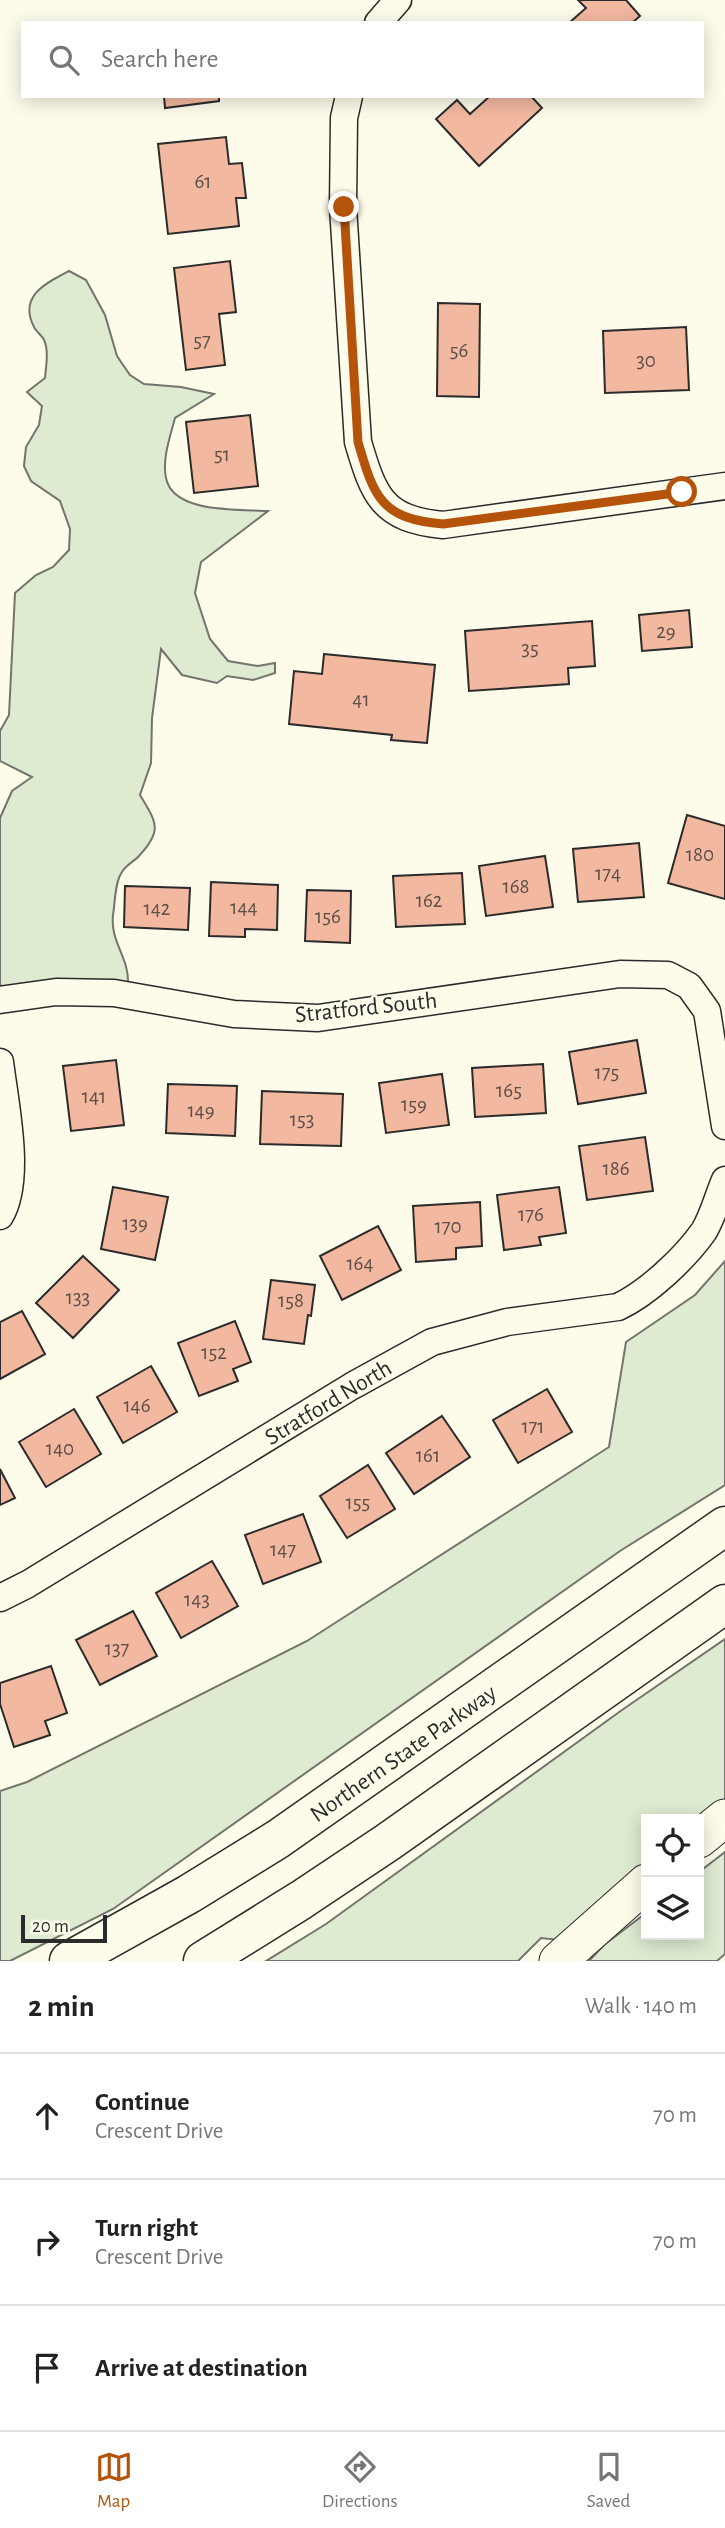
<!DOCTYPE html>
<meta charset="utf-8">
<style>
body{margin:0;font-family:"Alegreya Sans",sans-serif;background:#f6f6f6;color:#222}
.controls{position:absolute;right:21px;bottom:21px;display:grid;overflow:hidden;border-radius:0px;box-shadow:0 4px 18px #0003}
.controls button{width:63px;height:63px;display:grid;place-items:center;padding:0;border:0;border-bottom:2px solid #e0e0e0;background:#fff;color:#222;font:35px sans-serif}
.scale{position:absolute;left:21px;bottom:18px;width:86px;box-sizing:border-box;padding-left:7px;border:4px solid #2b2b2b;border-top:0;font-size:19px;line-height:24px;white-space:nowrap;color:#2b2b2b;-webkit-text-stroke:5px #fdfbea;paint-order:stroke}
.stop{position:absolute;width:21px;height:21px;margin:-16px;border:5px solid #b45309;border-radius:50%;background:#fff}
.stop.end{background:#b45309;border-color:#fff;box-shadow:0 2px 7px #0008}
.list{margin:0;padding:0;list-style:none}
h2{display:flex;justify-content:space-between;align-items:center;height:91px;margin:0;padding:0 28px;font-size:30px}
h2 small{font-size:23px;font-weight:400;color:#767676}
.list li{display:grid;grid-template-columns:46px 1fr auto;gap:21px;align-items:center;box-sizing:border-box;height:126px;padding:0 28px;border-top:2px solid #e0e0e0}
.list b{display:block;font-size:26px;white-space:nowrap}
.list p{margin:0;font-size:23px;white-space:nowrap;color:#767676}
.list em{font-size:23px;font-style:normal;color:#767676}
.icon{flex:none;width:38px;height:38px;fill:none;stroke:currentColor;stroke-width:2;stroke-linecap:round;stroke-linejoin:round}
.map{position:relative;flex:none;width:725px;height:1961px;overflow:hidden}
.search{position:absolute;background:#fff;box-shadow:0 4px 18px #0003;left:21px;right:21px;top:21px;height:77px;display:flex;align-items:center;gap:18px;box-sizing:border-box;padding:0 24px;border-radius:0px;color:#767676;font-size:26px}
.sheet{height:469px;background:#fff}
nav{display:flex;justify-content:space-around;align-items:center;box-sizing:border-box;height:98px;border-top:2px solid #e0e0e0;background:#fff;font-size:19px;color:#767676}
nav a{display:grid;justify-items:center;gap:4px}
nav .on{color:#b45309}
.map>svg:first-child{display:block}
.green{fill:#deebd1;stroke:#74746e;stroke-width:2}
.building{fill:#f2b8a0;stroke:#2b2b2b;stroke-width:2}
.lines{fill:none;stroke-linecap:round;stroke-linejoin:round}
.street-casing{stroke:#2b2b2b;stroke-width:29}
.secondary-casing{stroke:#2b2b2b;stroke-width:39}
.highway-casing{stroke:#2b2b2b;stroke-width:41}
.street{stroke:#fdfbea;stroke-width:26}
.secondary{stroke:#fdfbea;stroke-width:37}
.highway{stroke:#fdfbea;stroke-width:38}
.route{stroke:#b45309;stroke-width:9}
.labels{text-anchor:middle;stroke-width:5;stroke-linejoin:round;paint-order:stroke}
.number-label{font-size:21px;fill:#5d4e48}
.street-label{font-size:24px;fill:#2b2b2b;stroke:#fdfbea}
</style>
<div class="map">
<svg width="725" height="1961" viewBox="0 0 725 1961">
<rect width="100%" height="100%" fill="#fdfbea"/>
<g class="green">
<path d="M 69,271 L 86,280 L 105,315 L 117,356 L 130,375 L 144,384 L 181,387 L 214,394 L 175,418 C 170,437 162,459 166,478 C 173,514 240,509 268,511 L 201,562 L 195,593 L 210,639 L 228,661 L 258,666 L 275,663 L 275,673 L 253,680 L 227,676 L 217,683 L 182,675 L 161,649 L 152,718 L 151,763 L 140,795 C 157,823 163,831 138,857 C 133,862 125,866 122,872 C 115,881 115,903 113,915 C 110,942 129,957 128,983 L 22,997 L 0,985 L 0,818 L 12,791 L 32,777 L 0,761 L 0,731 L 9,715 L 15,593 L 36,575 L 53,567 L 69,550 L 70,529 L 60,501 L 31,481 L 24,466 L 26,447 L 39,425 L 42,406 L 27,392 L 45,378 C 46,367 49,350 44,340 C 42,335 36,332 34,327 C 18,296 46,283 69,271 Z"/>
<polygon points="725,1261 725,1485 620,1551 113,1909 10,1961 0,1961 0,1791 27,1782 307,1641 609,1447 626,1342 695,1295"/>
<polygon points="725,1639 725,1808 699,1819 646,1819 646,1871 559,1940 541,1938 518,1961 266,1961 326,1924 622,1710"/>
<polygon points="725,1852 725,1954 717,1961 589,1961 604,1945 646,1913 646,1935 699,1935 699,1872"/>
</g>
<g class="building">
<polygon points="578,0 626,0 640,16 632,23 569,23 586,8"/>
<polygon points="164,96 219,96 219,101 165,108"/>
<polygon points="490,96 531,96 542,108 479,166 436,119 457,100 470,114"/>
<polygon points="226,137 229,164 242,163 246,198 236,198 239,226 168,234 158,144"/>
<polygon points="230,261 236,312 219,314 225,365 186,370 174,268"/>
<polygon points="438,303 480,304 479,397 437,396"/>
<polygon points="686,327 689,390 605,393 603,331"/>
<polygon points="250,415 258,486 194,493 186,422"/>
<polygon points="689,610 692,647 642,651 639,615"/>
<polygon points="592,621 595,666 568,668 569,684 469,691 465,631"/>
<polygon points="324,654 435,665 427,743 391,740 392,735 289,724 294,671 322,674"/>
<polygon points="687,815 725,826 725,899 668,883"/>
<polygon points="639,843 644,897 578,902 573,849"/>
<polygon points="545,856 553,907 486,916 479,866"/>
<polygon points="462,873 465,924 396,927 393,876"/>
<polygon points="211,882 278,885 277,930 245,929 245,937 209,936"/>
<polygon points="125,886 190,888 188,930 124,927"/>
<polygon points="307,890 351,891 350,943 305,941"/>
<polygon points="637,1040 646,1093 578,1104 569,1052"/>
<polygon points="116,1060 124,1125 71,1131 63,1066"/>
<polygon points="543,1064 546,1113 475,1117 472,1068"/>
<polygon points="442,1074 449,1125 386,1133 379,1083"/>
<polygon points="168,1084 237,1086 235,1136 166,1133"/>
<polygon points="262,1091 343,1094 341,1146 260,1144"/>
<polygon points="645,1137 653,1191 587,1200 579,1146"/>
<polygon points="113,1187 168,1197 155,1260 101,1249"/>
<polygon points="559,1187 566,1233 539,1237 541,1245 504,1250 497,1195"/>
<polygon points="480,1202 482,1246 456,1248 456,1259 416,1262 413,1206"/>
<polygon points="378,1226 401,1270 342,1300 320,1256"/>
<polygon points="83,1256 119,1290 73,1338 36,1303"/>
<polygon points="271,1280 315,1285 311,1316 308,1315 304,1344 263,1339"/>
<polygon points="22,1311 45,1354 0,1379 0,1322"/>
<polygon points="235,1321 251,1362 233,1369 238,1381 199,1396 178,1343"/>
<polygon points="151,1366 177,1412 123,1443 97,1397"/>
<polygon points="547,1389 572,1432 518,1463 493,1420"/>
<polygon points="74,1409 101,1454 46,1487 19,1442"/>
<polygon points="442,1416 470,1457 414,1494 386,1453"/>
<polygon points="368,1465 395,1509 347,1538 320,1496"/>
<polygon points="0,1469 15,1498 0,1505"/>
<polygon points="303,1514 321,1562 263,1584 245,1535"/>
<polygon points="212,1561 238,1606 181,1638 156,1593"/>
<polygon points="133,1611 157,1656 100,1685 76,1640"/>
<polygon points="51,1666 67,1713 45,1721 50,1735 14,1747 0,1704 0,1683"/>
</g>
<g class="lines">
<g class="street-casing">
<g id="street">
<polyline points="378,23 398,0"/>
<path d="M 349,96 L 344,118 L 343,207 L 358,442 C 374,496 382,519 443,525 L 725,486"/>
<polyline points="0,1000 56,992 114,993 234,1014 318,1018 620,974 668,975 689,986 707,1011 725,1126"/>
<path d="M 0,1062 C 5,1103 22,1180 0,1216"/>
<path d="M 0,1598 L 28,1584 L 352,1386 L 432,1342 L 507,1322 L 618,1307 C 648,1293 685,1258 704,1231 C 713,1216 718,1196 725,1180"/>
</g>
</g>
<g class="secondary-casing">
<g id="secondary">
<polyline points="699,1839 725,1818"/>
<polyline points="558,1961 646,1883"/>
</g>
</g>
<g class="highway-casing">
<g id="highway">
<polyline points="69,1961 189,1894 278,1839 725,1526"/>
<polyline points="203,1961 301,1900 388,1842 725,1604"/>
</g>
</g>
<use href="#street" class="street"/>
<use href="#secondary" class="secondary"/>
<use href="#highway" class="highway"/>
</g>
<g class="lines">
<path class="route" d="M 344,207 L 358,442 C 374,497 381,519 443,524 L 682,492"/>
</g>
<g class="labels">
<g class="number-label">
<text x="203" y="188">61</text>
<text x="202" y="347">57</text>
<text x="459" y="357">56</text>
<text x="646" y="367">30</text>
<text x="222" y="461">51</text>
<text x="666" y="638">29</text>
<text x="530" y="655">35</text>
<text x="361" y="706">41</text>
<text x="700" y="861">180</text>
<text x="608" y="880">174</text>
<text x="516" y="893">168</text>
<text x="429" y="907">162</text>
<text x="244" y="914">144</text>
<text x="157" y="915">142</text>
<text x="328" y="923">156</text>
<text x="607" y="1079">175</text>
<text x="509" y="1097">165</text>
<text x="94" y="1103">141</text>
<text x="414" y="1111">159</text>
<text x="201" y="1117">149</text>
<text x="302" y="1126">153</text>
<text x="616" y="1175">186</text>
<text x="531" y="1221">176</text>
<text x="135" y="1230">139</text>
<text x="448" y="1233">170</text>
<text x="360" y="1270">164</text>
<text x="78" y="1304">133</text>
<text x="291" y="1307">158</text>
<text x="214" y="1359">152</text>
<text x="137" y="1412">146</text>
<text x="533" y="1433">171</text>
<text x="60" y="1455">140</text>
<text x="428" y="1462">161</text>
<text x="358" y="1509">155</text>
<text x="283" y="1556">147</text>
<text x="197" y="1606">143</text>
<text x="117" y="1655">137</text>
</g>
<g class="street-label">
<text transform="translate(366 1007) rotate(-6)" y="8">Stratford South</text>
<text transform="translate(328 1402) rotate(-31)" y="8">Stratford North</text>
<text transform="translate(403 1753) rotate(-35)" y="8">Northern State Parkway</text>
</g>
</g>
</svg>
<div class="controls">
<button><svg class="icon" aria-label="locate" viewBox="0 0 24 24"><circle cx="12" cy="12" r="6"/><path d="M12 2v4M12 18v4M2 12h4M18 12h4"/></svg></button>
<button><svg class="icon" aria-label="layers" viewBox="0 0 24 24"><path d="M12 4l9 5-9 5-9-5zM3 14l9 5 9-5"/></svg></button>
</div>
<div class="scale">20 m</div>
<div class="stop" style="left:682px;top:492px"></div>
<div class="stop end" style="left:344px;top:207px"></div>
<div class="search"><svg class="icon" aria-label="search" viewBox="0 0 24 24"><circle cx="10" cy="10" r="6"/><path d="M15 15l6 6"/></svg>Search here</div>
</div>
<section class="sheet">
<h2>2 min<small>Walk · 140 m</small></h2>
<ul class="list">
<li><svg class="icon" aria-label="ahead" viewBox="0 0 24 24"><path d="M12 20V5M6 11l6-6 6 6"/></svg><div><b>Continue</b><p>Crescent Drive</p></div><em>70 m</em></li>
<li><svg class="icon" aria-label="right" viewBox="0 0 24 24"><path d="M7 20v-9h11M14 6l5 5-5 5"/></svg><div><b>Turn right</b><p>Crescent Drive</p></div><em>70 m</em></li>
<li><svg class="icon" aria-label="arrive" viewBox="0 0 24 24"><path d="M6 21V4h12l-3 4 3 4H6"/></svg><div><b>Arrive at destination</b></div></li>
</ul>
</section>
<nav>
<a class="on"><svg class="icon" aria-label="map" viewBox="0 0 24 24"><path d="M3 6l6-2 6 2 6-2v14l-6 2-6-2-6 2zM9 4v14M15 6v14"/></svg>Map</a>
<a><svg class="icon" aria-label="directions" viewBox="0 0 24 24"><path d="M12 3l9 9-9 9-9-9zM9 14v-3h6M13 9l2 2-2 2"/></svg>Directions</a>
<a><svg class="icon" aria-label="saved" viewBox="0 0 24 24"><path d="M7 4h10v16l-5-4-5 4z"/></svg>Saved</a>
</nav>
